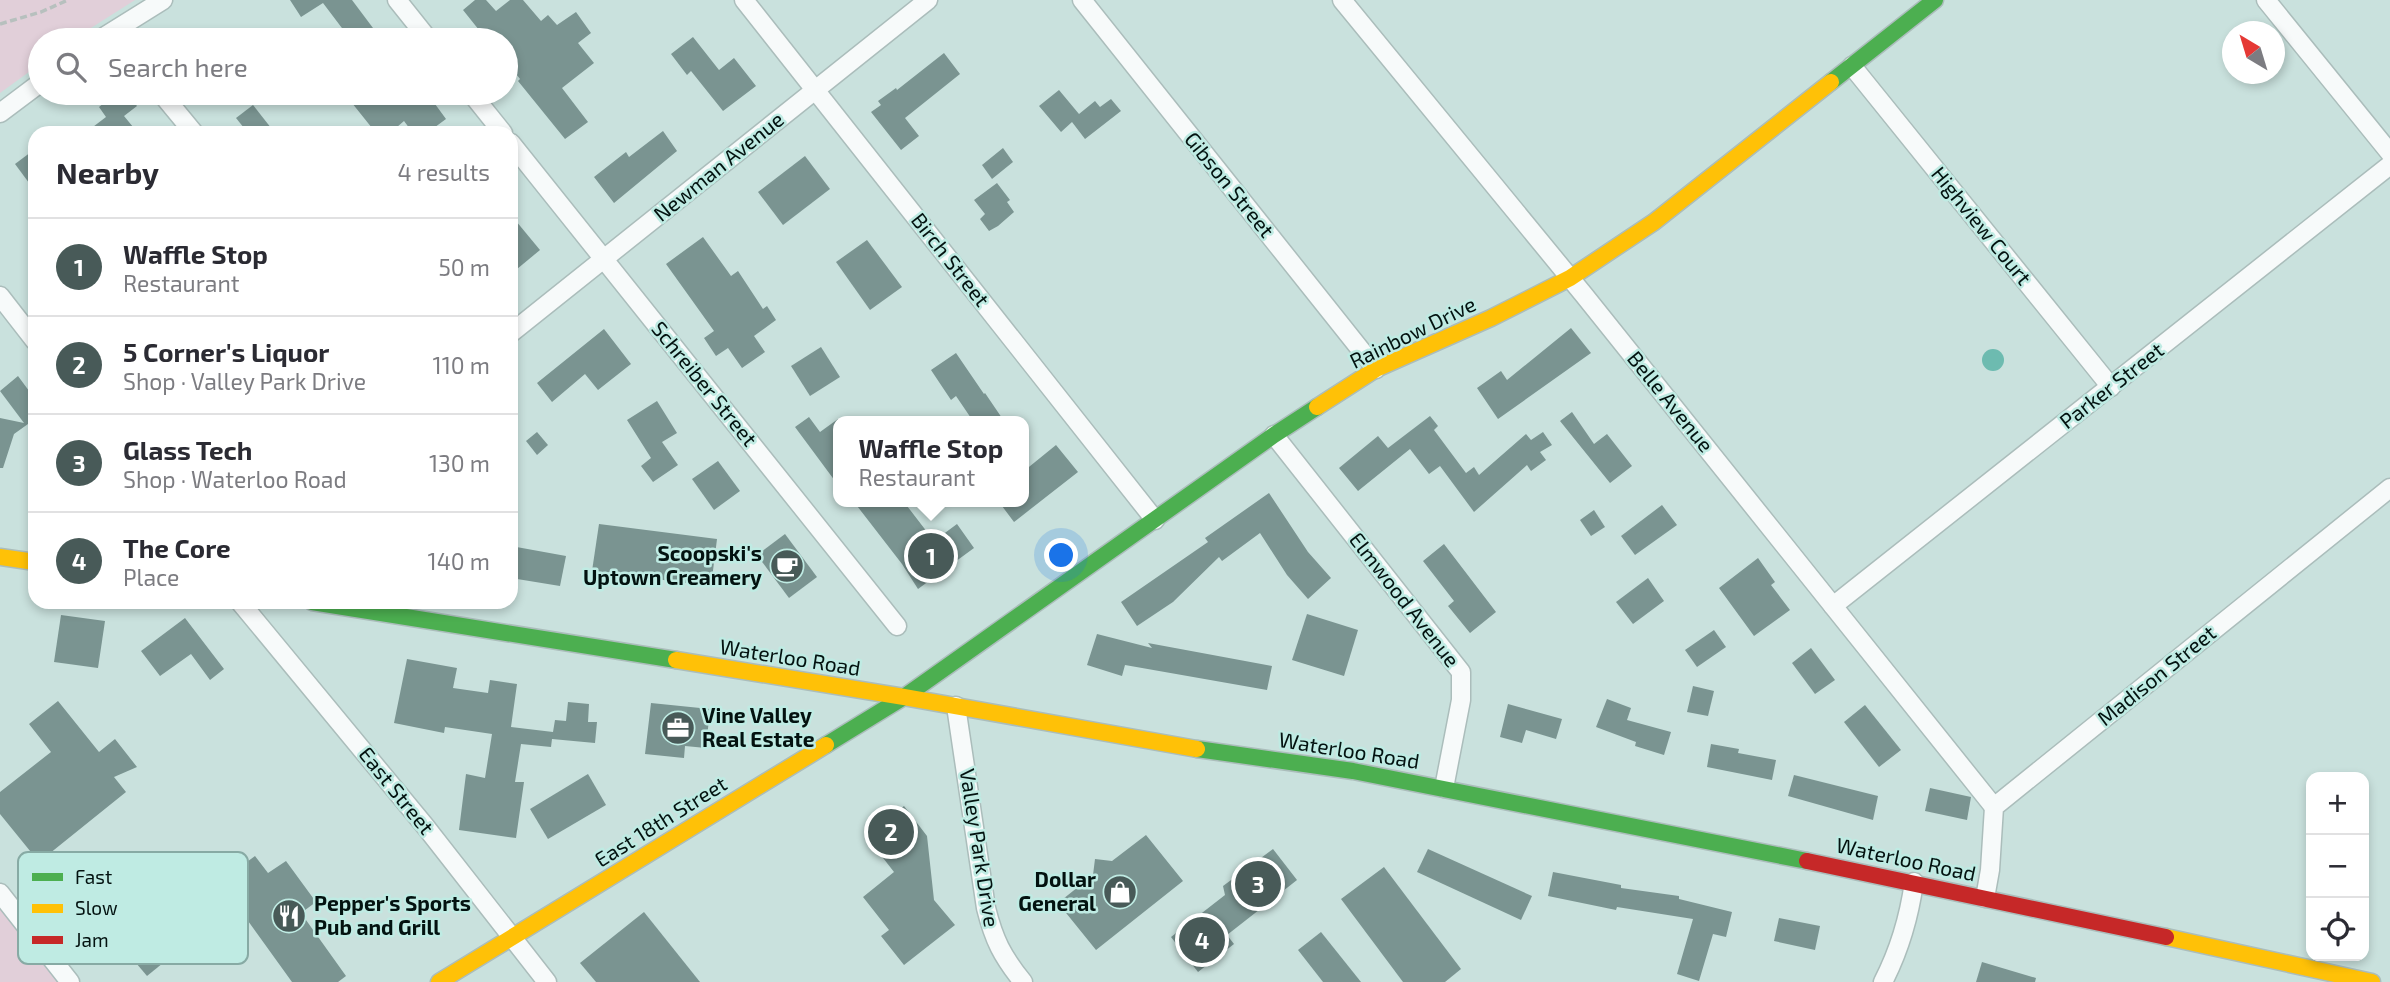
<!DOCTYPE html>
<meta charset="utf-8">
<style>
body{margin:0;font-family:"Exo 2",sans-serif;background:#f2f2f3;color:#2b2b33}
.controls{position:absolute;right:21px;bottom:21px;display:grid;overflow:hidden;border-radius:14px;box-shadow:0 4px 10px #0003}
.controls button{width:63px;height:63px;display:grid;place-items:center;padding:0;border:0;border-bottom:2px solid #e1e1e2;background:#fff;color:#2b2b33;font:35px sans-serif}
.compass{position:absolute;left:2222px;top:21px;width:63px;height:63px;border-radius:50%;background:#fff;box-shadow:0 4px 10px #0003;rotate:322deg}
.you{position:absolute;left:1062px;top:556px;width:24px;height:24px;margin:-18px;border:5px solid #fff;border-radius:50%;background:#1a73e8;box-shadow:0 0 0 10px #1a73e833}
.badge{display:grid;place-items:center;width:46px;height:46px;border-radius:50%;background:#485a58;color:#fff;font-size:23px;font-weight:700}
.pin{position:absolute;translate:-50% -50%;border:4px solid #fff;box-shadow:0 2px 7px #0006}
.popup{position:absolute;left:833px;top:416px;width:196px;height:91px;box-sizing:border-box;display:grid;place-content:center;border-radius:14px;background:#fff;filter:drop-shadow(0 2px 5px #0005);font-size:23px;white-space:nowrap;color:#7c7c81}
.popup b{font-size:26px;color:#2b2b33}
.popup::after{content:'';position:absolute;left:50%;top:100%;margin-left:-14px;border:14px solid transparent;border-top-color:#fff}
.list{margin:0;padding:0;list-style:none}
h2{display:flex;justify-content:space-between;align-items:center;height:91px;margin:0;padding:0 28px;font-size:30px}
h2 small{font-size:23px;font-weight:400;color:#7c7c81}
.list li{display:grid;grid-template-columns:46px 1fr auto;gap:21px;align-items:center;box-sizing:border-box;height:98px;padding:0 28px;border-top:2px solid #e1e1e2}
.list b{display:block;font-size:26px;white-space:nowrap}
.list p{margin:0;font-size:23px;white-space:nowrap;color:#7c7c81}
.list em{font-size:23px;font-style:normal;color:#7c7c81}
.icon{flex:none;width:38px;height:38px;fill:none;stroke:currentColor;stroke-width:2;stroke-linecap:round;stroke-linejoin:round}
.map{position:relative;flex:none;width:2390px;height:982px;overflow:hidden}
.search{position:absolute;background:#fff;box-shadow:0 4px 10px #0003;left:28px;top:28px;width:490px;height:77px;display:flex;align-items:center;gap:18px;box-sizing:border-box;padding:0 24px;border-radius:38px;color:#7c7c81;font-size:26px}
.panel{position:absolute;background:#fff;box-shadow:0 4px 10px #0003;left:28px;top:126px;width:490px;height:483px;border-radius:21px}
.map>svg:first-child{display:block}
.green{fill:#e1cfd9}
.water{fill:#6dbbb0}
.building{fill:#7a9491}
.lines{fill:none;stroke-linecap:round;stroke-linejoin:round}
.street-casing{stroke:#abbdbb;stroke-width:21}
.fast-casing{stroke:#abbdbb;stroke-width:19}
.slow-casing{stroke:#abbdbb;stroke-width:19}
.jam-casing{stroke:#abbdbb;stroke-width:19}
.path{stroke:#b7c0be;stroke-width:3.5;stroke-dasharray:7 3.5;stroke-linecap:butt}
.street{stroke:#f7fafa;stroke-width:18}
.fast{stroke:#4caf50;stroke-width:16}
.slow{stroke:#ffc107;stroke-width:16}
.jam{stroke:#c62828;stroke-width:16}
.labels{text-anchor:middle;stroke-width:5;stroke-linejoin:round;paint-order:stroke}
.street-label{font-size:21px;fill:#031210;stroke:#bfebe3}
.poi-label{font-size:21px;font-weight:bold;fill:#031210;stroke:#bfebe3;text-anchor:end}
.key{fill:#bfebe3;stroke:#87aaa4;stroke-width:2}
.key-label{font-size:19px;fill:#031210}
</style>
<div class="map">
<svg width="2390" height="982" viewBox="0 0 2390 982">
<rect width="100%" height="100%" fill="#c9e1dd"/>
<g class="green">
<polygon points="0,0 135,0 72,40 40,40 40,64 0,93"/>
<polygon points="0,893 70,982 0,982"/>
</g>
<circle class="water" cx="1993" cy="360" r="11"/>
<g class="building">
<polygon points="290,0 352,0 382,40 351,40 323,3 301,17"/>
<polygon points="475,0 486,0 496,11 510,0 523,0 541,21 548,15 557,25 576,12 591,33 578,43 594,63 562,88 588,122 565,139 518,81 520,79 506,61 506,40 487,40 463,10"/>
<polygon points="693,37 719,70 734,58 756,86 723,111 691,71 687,75 671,54"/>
<polygon points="944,53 960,74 905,118 919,136 901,150 871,112 881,105 878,101 896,88 897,90"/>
<polygon points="1059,90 1079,114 1095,101 1100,107 1111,99 1121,111 1085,139 1072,122 1061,132 1039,106"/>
<polygon points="116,93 127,93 137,106 124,116 138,133 85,133 106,117 99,107"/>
<polygon points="344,93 427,93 446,119 427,133 413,133 404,121 390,133 376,133"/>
<polygon points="253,105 275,133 248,133 236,118"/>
<polygon points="663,131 677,151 614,203 594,177 626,152 629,157"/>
<polygon points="1003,148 1013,162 992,179 982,165"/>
<polygon points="35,149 35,191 15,164"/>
<polygon points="805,156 830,189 783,225 758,192"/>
<polygon points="997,183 1010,200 1007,202 1014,212 998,226 989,231 980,219 985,214 974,200"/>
<polygon points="511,215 540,250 511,274"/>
<polygon points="703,237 731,276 738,271 763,309 767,306 776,320 754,336 765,352 742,368 728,348 716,356 704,338 714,331 666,264"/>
<polygon points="867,240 902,287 870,310 836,262"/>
<polygon points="1571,328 1591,353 1498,419 1477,388 1501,371 1507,380"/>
<polygon points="604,329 631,364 598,390 585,374 552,402 537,383"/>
<polygon points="821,347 840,377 810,396 791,366"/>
<polygon points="956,353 984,394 985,393 1004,421 973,421 956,396 951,400 931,370"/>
<polygon points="18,376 35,399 35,419 14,434 3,468 0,468 0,418 24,423 0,391"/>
<polygon points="657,401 677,433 662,442 678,465 653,482 641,466 651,458 627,420"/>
<polygon points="1572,412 1594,444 1607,434 1632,466 1610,483 1560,421"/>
<polygon points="1430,416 1438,426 1434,430 1466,473 1474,467 1479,475 1526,434 1531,440 1543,432 1552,445 1540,452 1546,460 1531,471 1527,465 1474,512 1440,466 1429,474 1410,449 1358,491 1339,468 1378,436 1388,448"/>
<polygon points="809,417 820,432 838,419 838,485 795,427"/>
<polygon points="537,432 548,445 537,455 526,441"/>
<polygon points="1056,445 1078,472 1014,522 999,502 1024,502 1024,471"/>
<polygon points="718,461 740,491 714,510 692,479"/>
<polygon points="1269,493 1308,552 1331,578 1308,599 1287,575 1260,533 1222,561 1219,557 1173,602 1137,626 1121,602 1208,542 1205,538"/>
<polygon points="854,502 904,502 934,541 957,524 974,548 918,589 902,564"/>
<polygon points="1662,505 1677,525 1635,555 1621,536"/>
<polygon points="1594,510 1605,527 1591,536 1580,520"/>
<polygon points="599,524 717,539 711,586 592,571"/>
<polygon points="785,534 817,577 789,598 757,555"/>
<polygon points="1444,544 1496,612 1470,633 1448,606 1454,601 1423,561"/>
<polygon points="511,546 566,556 560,586 511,578"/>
<polygon points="1758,558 1775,582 1771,585 1790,610 1754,636 1719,588"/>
<polygon points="1648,578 1664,601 1633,624 1616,602"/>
<polygon points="1307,614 1358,630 1344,676 1292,660"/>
<polygon points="61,615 105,621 98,668 54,662"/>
<polygon points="185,618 224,669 210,680 191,654 160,676 141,651"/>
<polygon points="1714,630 1726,647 1697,667 1685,650"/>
<polygon points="1097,634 1152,648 1148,643 1272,666 1267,690 1125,665 1122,676 1087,665"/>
<polygon points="1811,648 1835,680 1815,694 1792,663"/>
<polygon points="407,659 457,668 453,688 488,693 490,680 517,684 511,727 553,732 555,720 566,721 568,702 589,704 588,722 597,722 595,743 552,739 551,747 521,744 515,782 524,782 516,838 459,830 466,774 485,778 492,734 445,727 444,733 394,723"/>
<polygon points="1693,686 1714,691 1708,716 1687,712"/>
<polygon points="1607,699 1631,708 1627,720 1671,732 1664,755 1635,746 1636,742 1596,727"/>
<polygon points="58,701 99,752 115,739 137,767 114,777 126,792 39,862 0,814 0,792 51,752 29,724"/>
<polygon points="651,703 710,709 706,748 685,746 684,758 645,754"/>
<polygon points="1508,704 1562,719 1556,739 1526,730 1522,743 1500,737"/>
<polygon points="1865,705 1901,750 1879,767 1844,722"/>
<polygon points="1711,744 1739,749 1738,753 1776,760 1772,780 1707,767"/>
<polygon points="588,774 606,805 548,839 530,809"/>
<polygon points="1794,775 1878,796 1873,820 1788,796"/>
<polygon points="1930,788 1971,797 1967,820 1925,811"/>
<polygon points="904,806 927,836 934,900 955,925 904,965 881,936 889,930 863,897 894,872 866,836"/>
<polygon points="1146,835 1183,881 1096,950 1058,903 1093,875 1095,859 1112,861"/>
<polygon points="1273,849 1297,880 1227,935 1234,944 1198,972 1171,937 1225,895 1223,886"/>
<polygon points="1428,849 1532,896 1521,920 1417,872"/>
<polygon points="255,856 268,873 286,861 316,902 301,913 346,976 338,982 292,982 220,882"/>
<polygon points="1384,867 1461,969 1445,982 1403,982 1341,899"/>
<polygon points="1553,872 1621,885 1621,888 1679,896 1679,899 1732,912 1726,937 1713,934 1699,981 1677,974 1693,919 1617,907 1616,910 1548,896"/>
<polygon points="123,875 142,905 103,931 83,901"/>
<polygon points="167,880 198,922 182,934 165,911 159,915 145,897"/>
<polygon points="644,912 700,982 596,982 580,963"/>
<polygon points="1779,918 1820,926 1815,950 1774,941"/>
<polygon points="1321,932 1361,982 1323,982 1298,950"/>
<polygon points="147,944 163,963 147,976 131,957"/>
<polygon points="1982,962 2036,978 2035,982 1976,982"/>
</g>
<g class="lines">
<g class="street-casing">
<g id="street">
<polyline points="397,0 429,40"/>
<polyline points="744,0 1155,520"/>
<polyline points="1082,0 1376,369"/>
<polyline points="1342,0 1584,295 1994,807"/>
<polyline points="2266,0 2390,153"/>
<polyline points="99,40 163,0"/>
<polyline points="1852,66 2111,387"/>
<polyline points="161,93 194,133"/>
<polyline points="471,93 503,133"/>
<polyline points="0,113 40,83"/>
<polyline points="511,143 897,626"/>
<polyline points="0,296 35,341"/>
<polyline points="511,333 928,0"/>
<polyline points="1274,435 1461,672 1461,700 1444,788"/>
<polyline points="240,602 425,826 547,982"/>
<polyline points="1833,606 2390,165"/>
<path d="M 956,706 L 986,908 C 994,940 1002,956 1023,982"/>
<polyline points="0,893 70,982"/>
<polyline points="1985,898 1990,870 1994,807 2390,488"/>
<path d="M 1883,982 C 1900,949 1909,918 1914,882"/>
</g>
</g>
<g class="fast-casing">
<g id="fast">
<polyline points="1831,82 1935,0"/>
<polyline points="312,602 676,660"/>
<polyline points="826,745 904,697 1274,435 1317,407"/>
<polyline points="1197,749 1353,771 1807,861"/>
</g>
</g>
<g class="slow-casing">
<g id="slow">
<polyline points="1317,407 1376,369 1491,318 1570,278 1654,222 1831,82"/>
<polyline points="0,557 35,562"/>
<polyline points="676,660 904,697 1197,749"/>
<polyline points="2166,937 2372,982"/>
<polyline points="439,982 826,745"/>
</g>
</g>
<g class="jam-casing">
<polyline id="jam" points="1807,861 2166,937"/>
</g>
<polyline class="path" points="0,24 41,12 68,0"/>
<use href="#street" class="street"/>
<use href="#fast" class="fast"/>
<use href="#slow" class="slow"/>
<use href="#jam" class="jam"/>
</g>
<defs>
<g id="cafe-disc" transform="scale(1.75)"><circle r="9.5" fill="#485a58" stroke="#bfebe3"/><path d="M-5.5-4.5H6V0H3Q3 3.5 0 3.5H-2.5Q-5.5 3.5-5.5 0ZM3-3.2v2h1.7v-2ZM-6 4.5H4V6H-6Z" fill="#fff"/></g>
<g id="office-disc" transform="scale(1.75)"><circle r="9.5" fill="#485a58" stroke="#bfebe3"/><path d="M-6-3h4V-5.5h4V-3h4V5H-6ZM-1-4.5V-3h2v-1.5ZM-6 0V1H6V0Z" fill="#fff"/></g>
<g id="shop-disc" transform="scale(1.75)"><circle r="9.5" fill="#485a58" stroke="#bfebe3"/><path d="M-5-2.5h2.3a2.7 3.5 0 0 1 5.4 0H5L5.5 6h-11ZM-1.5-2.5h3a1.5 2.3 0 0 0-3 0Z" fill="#fff"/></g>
<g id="restaurant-disc" transform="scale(1.75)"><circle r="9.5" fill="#485a58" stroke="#bfebe3"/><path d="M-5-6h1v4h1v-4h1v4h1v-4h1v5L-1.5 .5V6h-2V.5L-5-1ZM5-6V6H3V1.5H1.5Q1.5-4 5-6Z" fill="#fff"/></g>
</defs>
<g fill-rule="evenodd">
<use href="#cafe-disc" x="787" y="566"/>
<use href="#office-disc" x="678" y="728"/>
<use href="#shop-disc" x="1120" y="892"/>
<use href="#restaurant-disc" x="289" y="916"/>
</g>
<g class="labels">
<g class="street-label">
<text transform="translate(719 167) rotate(-39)" y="7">Newman Avenue</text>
<text transform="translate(1229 185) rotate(51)" y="7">Gibson Street</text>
<text transform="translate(1981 226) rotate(51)" y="7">Highview Court</text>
<text transform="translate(950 260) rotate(52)" y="7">Birch Street</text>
<text transform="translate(1413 333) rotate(-26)" y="7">Rainbow Drive</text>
<text transform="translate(704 384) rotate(51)" y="7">Schreiber Street</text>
<text transform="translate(2112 386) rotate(-38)" y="7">Parker Street</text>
<text transform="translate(1670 402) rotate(51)" y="7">Belle Avenue</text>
<text transform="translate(1404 600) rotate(52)" y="7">Elmwood Avenue</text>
<text transform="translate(790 658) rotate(9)" y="7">Waterloo Road</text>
<text transform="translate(2157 676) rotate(-39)" y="7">Madison Street</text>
<text transform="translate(1349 751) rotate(9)" y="7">Waterloo Road</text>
<text transform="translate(396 791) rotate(51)" y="7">East Street</text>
<text transform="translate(661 822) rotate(-32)" y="7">East 18th Street</text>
<text transform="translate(979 848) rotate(81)" y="7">Valley Park Drive</text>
<text transform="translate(1906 860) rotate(12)" y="7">Waterloo Road</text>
</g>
<g class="poi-label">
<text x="762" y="561">Scoopski's<tspan x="762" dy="24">Uptown Creamery</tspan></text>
<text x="702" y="723" text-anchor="start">Vine Valley<tspan x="702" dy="24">Real Estate</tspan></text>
<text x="1096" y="887">Dollar<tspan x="1096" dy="24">General</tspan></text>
<text x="314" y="911" text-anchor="start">Pepper's Sports<tspan x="314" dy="24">Pub and Grill</tspan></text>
</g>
</g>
<rect x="18" y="852" width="230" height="112" rx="10" class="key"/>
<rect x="32" y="873" width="31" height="8" fill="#4caf50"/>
<rect x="32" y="904" width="31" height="9" fill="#ffc107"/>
<rect x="32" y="936" width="31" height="8" fill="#c62828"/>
<g class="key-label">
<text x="75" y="884">Fast</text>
<text x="75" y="915">Slow</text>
<text x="75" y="947">Jam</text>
</g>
</svg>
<div class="controls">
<button>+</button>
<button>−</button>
<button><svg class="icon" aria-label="locate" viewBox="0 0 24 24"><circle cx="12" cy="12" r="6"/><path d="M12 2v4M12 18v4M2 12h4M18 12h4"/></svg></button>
</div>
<svg class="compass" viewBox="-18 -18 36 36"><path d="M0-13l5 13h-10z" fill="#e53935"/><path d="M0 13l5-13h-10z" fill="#7c7c81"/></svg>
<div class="you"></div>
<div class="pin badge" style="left:931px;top:556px">1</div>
<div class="popup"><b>Waffle Stop</b>Restaurant</div>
<div class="pin badge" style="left:891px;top:832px">2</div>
<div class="pin badge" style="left:1258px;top:884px">3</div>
<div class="pin badge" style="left:1202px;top:940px">4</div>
<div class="search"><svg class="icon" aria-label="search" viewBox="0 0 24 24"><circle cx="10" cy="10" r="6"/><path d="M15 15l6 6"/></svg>Search here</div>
<section class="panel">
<h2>Nearby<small>4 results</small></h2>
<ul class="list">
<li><span class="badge">1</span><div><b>Waffle Stop</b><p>Restaurant</p></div><em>50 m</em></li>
<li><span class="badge">2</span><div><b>5 Corner's Liquor</b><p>Shop · Valley Park Drive</p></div><em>110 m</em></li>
<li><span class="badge">3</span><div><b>Glass Tech</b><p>Shop · Waterloo Road</p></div><em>130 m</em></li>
<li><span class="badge">4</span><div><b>The Core</b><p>Place</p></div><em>140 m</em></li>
</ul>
</section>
</div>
